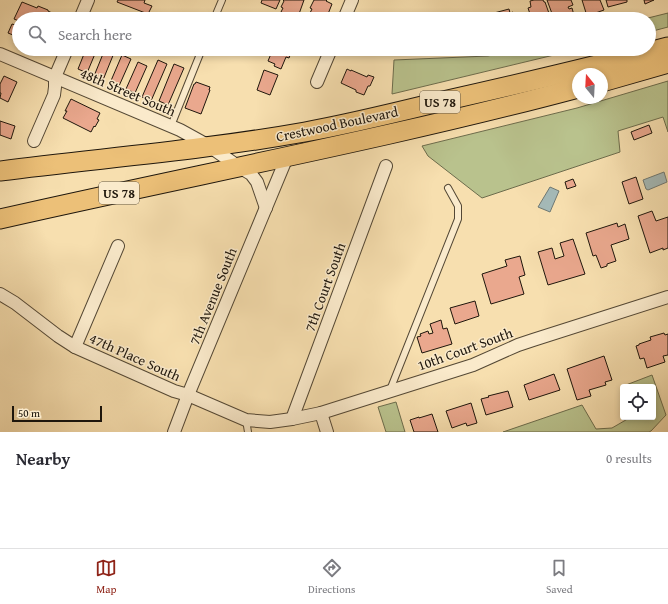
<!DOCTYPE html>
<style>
body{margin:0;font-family:"Gentium Book Plus",serif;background:#f7f7f7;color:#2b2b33}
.controls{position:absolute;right:12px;bottom:12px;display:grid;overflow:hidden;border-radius:4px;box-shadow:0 2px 6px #0003}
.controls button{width:36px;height:36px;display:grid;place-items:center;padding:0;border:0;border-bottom:1px solid #e1e1e2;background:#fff;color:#2b2b33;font:20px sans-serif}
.compass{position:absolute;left:572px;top:68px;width:36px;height:36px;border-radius:50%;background:#fff;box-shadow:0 2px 6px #0003;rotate:342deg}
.scale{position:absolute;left:12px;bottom:10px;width:90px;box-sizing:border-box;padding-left:4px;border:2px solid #1e160c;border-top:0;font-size:11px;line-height:14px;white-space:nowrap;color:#1e160c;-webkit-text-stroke:3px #faeacb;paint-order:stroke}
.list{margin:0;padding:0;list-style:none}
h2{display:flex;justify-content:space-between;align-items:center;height:52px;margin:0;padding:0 16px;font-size:17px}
h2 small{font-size:13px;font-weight:400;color:#7c7c81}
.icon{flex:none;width:22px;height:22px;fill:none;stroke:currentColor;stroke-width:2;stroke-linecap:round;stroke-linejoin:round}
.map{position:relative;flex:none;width:668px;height:432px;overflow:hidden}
.search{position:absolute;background:#fff;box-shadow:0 2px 6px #0003;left:12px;right:12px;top:12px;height:44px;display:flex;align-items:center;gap:10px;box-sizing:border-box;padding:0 14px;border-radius:22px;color:#7c7c81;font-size:15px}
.sheet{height:116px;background:#fff}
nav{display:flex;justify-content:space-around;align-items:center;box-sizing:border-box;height:56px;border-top:1px solid #e1e1e2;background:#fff;font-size:11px;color:#7c7c81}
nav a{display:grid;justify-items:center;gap:2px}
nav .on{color:#8f2418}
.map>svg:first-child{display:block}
.green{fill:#b9c28d;stroke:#6c6c4c}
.water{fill:#a4b9b7;stroke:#6e7873}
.building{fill:#eaa88e;stroke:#1e160c}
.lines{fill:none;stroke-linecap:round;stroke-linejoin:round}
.service-casing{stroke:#544835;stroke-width:8}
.minor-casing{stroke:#544835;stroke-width:14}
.primary-casing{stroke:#1e160c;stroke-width:21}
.service{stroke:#faeacb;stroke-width:6}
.minor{stroke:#faeacb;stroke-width:12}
.primary{stroke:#ecc078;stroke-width:19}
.labels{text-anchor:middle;stroke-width:3;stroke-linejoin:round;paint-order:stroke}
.shield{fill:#faeacb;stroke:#605645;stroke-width:1}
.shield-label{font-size:13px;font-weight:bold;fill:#1e160c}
.street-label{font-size:14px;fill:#1e160c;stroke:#faeacb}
</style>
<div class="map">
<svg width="668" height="432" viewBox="0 0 668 432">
<rect width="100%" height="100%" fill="#f7dfaf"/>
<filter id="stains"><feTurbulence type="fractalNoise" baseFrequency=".005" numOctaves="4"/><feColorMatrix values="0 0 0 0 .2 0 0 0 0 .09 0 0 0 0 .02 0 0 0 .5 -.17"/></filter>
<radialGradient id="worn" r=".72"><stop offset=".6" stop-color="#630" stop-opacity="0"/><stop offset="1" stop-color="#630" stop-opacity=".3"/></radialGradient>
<g class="green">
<polygon points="668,13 668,27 649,32 649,19 644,19"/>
<polygon points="518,49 579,49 392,94 394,60 488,56"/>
<polygon points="668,81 668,132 663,117 618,131 620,152 482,198 428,156 422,146 577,108"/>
<polygon points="652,375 666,415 651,431 649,432 503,432 582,405 596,429 612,428 631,417 653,417 653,387 627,387 626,385"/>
<polygon points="396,402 405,432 386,432 378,407"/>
</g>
<g class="water">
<polygon points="664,172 667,182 648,190 646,189 643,180"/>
<polygon points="550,187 559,191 550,212 538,207"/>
</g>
<g class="building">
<polygon points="118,0 145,0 144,3 152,6 148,14 117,2"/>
<polygon points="262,0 280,0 276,9 261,3"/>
<polygon points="283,0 304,0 299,14 296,13 295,18 281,12 283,8 281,7 284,1"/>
<polygon points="314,0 327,0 326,1 332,4 326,19 307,19 312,9 310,8"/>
<polygon points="534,0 543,0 544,2 545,2 551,19 528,19 531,17 528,8 531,7 530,1"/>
<polygon points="547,0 571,0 573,5 568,7 569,9 572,8 575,19 554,19"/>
<polygon points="582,0 600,0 604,10 587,16"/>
<polygon points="606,0 627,0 627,2 608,7"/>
<polygon points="644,0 654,0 645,4"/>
<polygon points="22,2 37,8 38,6 48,10 48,11 52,13 49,19 19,19 19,21 14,19"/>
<polygon points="509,9 510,13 513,12 515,19 495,19 494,13"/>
<polygon points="371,14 383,19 368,19 370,18"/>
<polygon points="480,16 481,19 488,16 489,19 469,19"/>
<polygon points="12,24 19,26 19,45 15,44 18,37 8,33"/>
<polygon points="86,49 97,49 87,73 78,69"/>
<polygon points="105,49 114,53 103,80 94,76"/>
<polygon points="273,49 290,49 292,50 289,58 286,57 281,69 274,66 275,64 268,61"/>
<polygon points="416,49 434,49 434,51 416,52"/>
<polygon points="122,55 131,59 119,86 110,83"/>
<polygon points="158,60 167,64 151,101 142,97"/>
<polygon points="138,62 147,66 135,93 126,89"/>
<polygon points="174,64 184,68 168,105 159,101"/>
<polygon points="347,69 351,71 351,70 367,77 368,75 374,77 370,86 368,86 364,95 356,92 356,90 341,83"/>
<polygon points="264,70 278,75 270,95 257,90"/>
<polygon points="4,76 17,82 8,102 0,98 1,93 0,93 0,84"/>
<polygon points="196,82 210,87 209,90 210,90 201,114 185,108 194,84 195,84"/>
<polygon points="71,99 100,113 97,119 99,120 95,127 94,126 91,132 63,118 67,111 65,111"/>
<polygon points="0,121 15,126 11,139 0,135"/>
<polygon points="649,125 652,133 634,140 631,132"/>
<polygon points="636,177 643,199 629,204 622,182"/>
<polygon points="573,179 576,186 567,189 565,182"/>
<polygon points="652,211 656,221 668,217 668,248 663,250 663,248 650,253 638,216"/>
<polygon points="617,223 618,227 625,224 629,239 611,245 616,261 607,264 607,266 601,268 596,255 593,256 586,233"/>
<polygon points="573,239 585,274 548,285 538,252 552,248 555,259 564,256 560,243"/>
<polygon points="520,256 525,275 519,277 524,294 491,304 482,274 507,266 505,260"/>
<polygon points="475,301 479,316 455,324 450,308"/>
<polygon points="441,320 443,329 447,328 452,344 422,353 417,337 421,336 420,334 428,331 429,334 433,333 430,324"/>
<polygon points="664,333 665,335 668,334 668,355 663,356 665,362 647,368 644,358 640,359 636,346 639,345 639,344 651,340 650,337"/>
<polygon points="604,356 612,380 605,382 606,385 589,390 591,396 577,400 567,369"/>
<polygon points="554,374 560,390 529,400 524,385"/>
<polygon points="508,391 513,407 486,415 481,399 489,397 488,396"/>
<polygon points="471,403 477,423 467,426 466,423 452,428 446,411"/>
<polygon points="432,414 438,432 414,432 410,420 419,417 419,418"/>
</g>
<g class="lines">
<g class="service-casing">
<g id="service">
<polyline points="214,19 222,0"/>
<polyline points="171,126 202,49"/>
<polyline points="390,390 458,219 458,206 448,188"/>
<polyline points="246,420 248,432"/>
</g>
</g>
<g class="minor-casing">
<g id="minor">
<polyline points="80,19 88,0"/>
<polyline points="344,19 352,0"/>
<polyline points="0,54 180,130 209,146 239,167 251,174 257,182 266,208"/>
<polyline points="317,82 331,49"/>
<polyline points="34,141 54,95 55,87 55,77 67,49"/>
<polyline points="0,294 15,303 58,336 75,347 174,391 188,395 246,420 270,422 292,419 321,413 473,365 518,345 533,340 668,297"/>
<polyline points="75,347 118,246"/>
<polyline points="321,413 327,432"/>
<polyline points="292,419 386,166"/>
<polyline points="174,432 188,395 287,157"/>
</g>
</g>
<g class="primary-casing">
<g id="primary">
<polyline points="602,82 668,63"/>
<path d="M 0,171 C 102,158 204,150 305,132 C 350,124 394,113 439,102 C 515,85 592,67 668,47"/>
<path d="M 0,219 C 193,175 387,139 578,88"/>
</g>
</g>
<use href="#service" class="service"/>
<use href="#minor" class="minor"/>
<use href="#primary" class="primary"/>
</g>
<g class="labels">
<g class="shield">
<rect x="420" y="91" width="40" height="22" rx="3"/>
<rect x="99" y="182" width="40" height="22" rx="3"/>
</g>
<g class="shield-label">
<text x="440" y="107">US 78</text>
<text x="119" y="198">US 78</text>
</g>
<g class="street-label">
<text transform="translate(128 92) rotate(23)" y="5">48th Street South</text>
<text transform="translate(337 124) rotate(-12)" y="5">Crestwood Boulevard</text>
<text transform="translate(325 287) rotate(-70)" y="5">7th Court South</text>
<text transform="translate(213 296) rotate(-68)" y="5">7th Avenue South</text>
<text transform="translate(465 349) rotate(-20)" y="5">10th Court South</text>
<text transform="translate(135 357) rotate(24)" y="5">47th Place South</text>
</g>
</g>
<rect width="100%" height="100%" filter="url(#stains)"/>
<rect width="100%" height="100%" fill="url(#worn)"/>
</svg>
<div class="controls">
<button><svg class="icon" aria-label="locate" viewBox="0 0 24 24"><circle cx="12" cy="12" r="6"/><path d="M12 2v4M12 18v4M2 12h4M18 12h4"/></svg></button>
</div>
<svg class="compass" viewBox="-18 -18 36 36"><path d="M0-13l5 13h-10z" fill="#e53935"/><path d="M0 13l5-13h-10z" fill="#7c7c81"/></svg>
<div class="scale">50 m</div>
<div class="search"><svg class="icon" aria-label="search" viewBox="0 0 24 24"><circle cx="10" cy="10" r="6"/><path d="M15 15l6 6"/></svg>Search here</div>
</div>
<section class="sheet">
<h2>Nearby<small>0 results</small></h2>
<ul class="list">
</ul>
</section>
<nav>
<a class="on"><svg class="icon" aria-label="map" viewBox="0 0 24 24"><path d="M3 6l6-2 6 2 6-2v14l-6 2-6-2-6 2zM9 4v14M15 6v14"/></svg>Map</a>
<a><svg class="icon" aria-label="directions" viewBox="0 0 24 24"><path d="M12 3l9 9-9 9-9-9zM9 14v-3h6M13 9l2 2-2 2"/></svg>Directions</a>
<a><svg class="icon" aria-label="saved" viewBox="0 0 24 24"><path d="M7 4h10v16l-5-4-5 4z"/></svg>Saved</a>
</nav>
